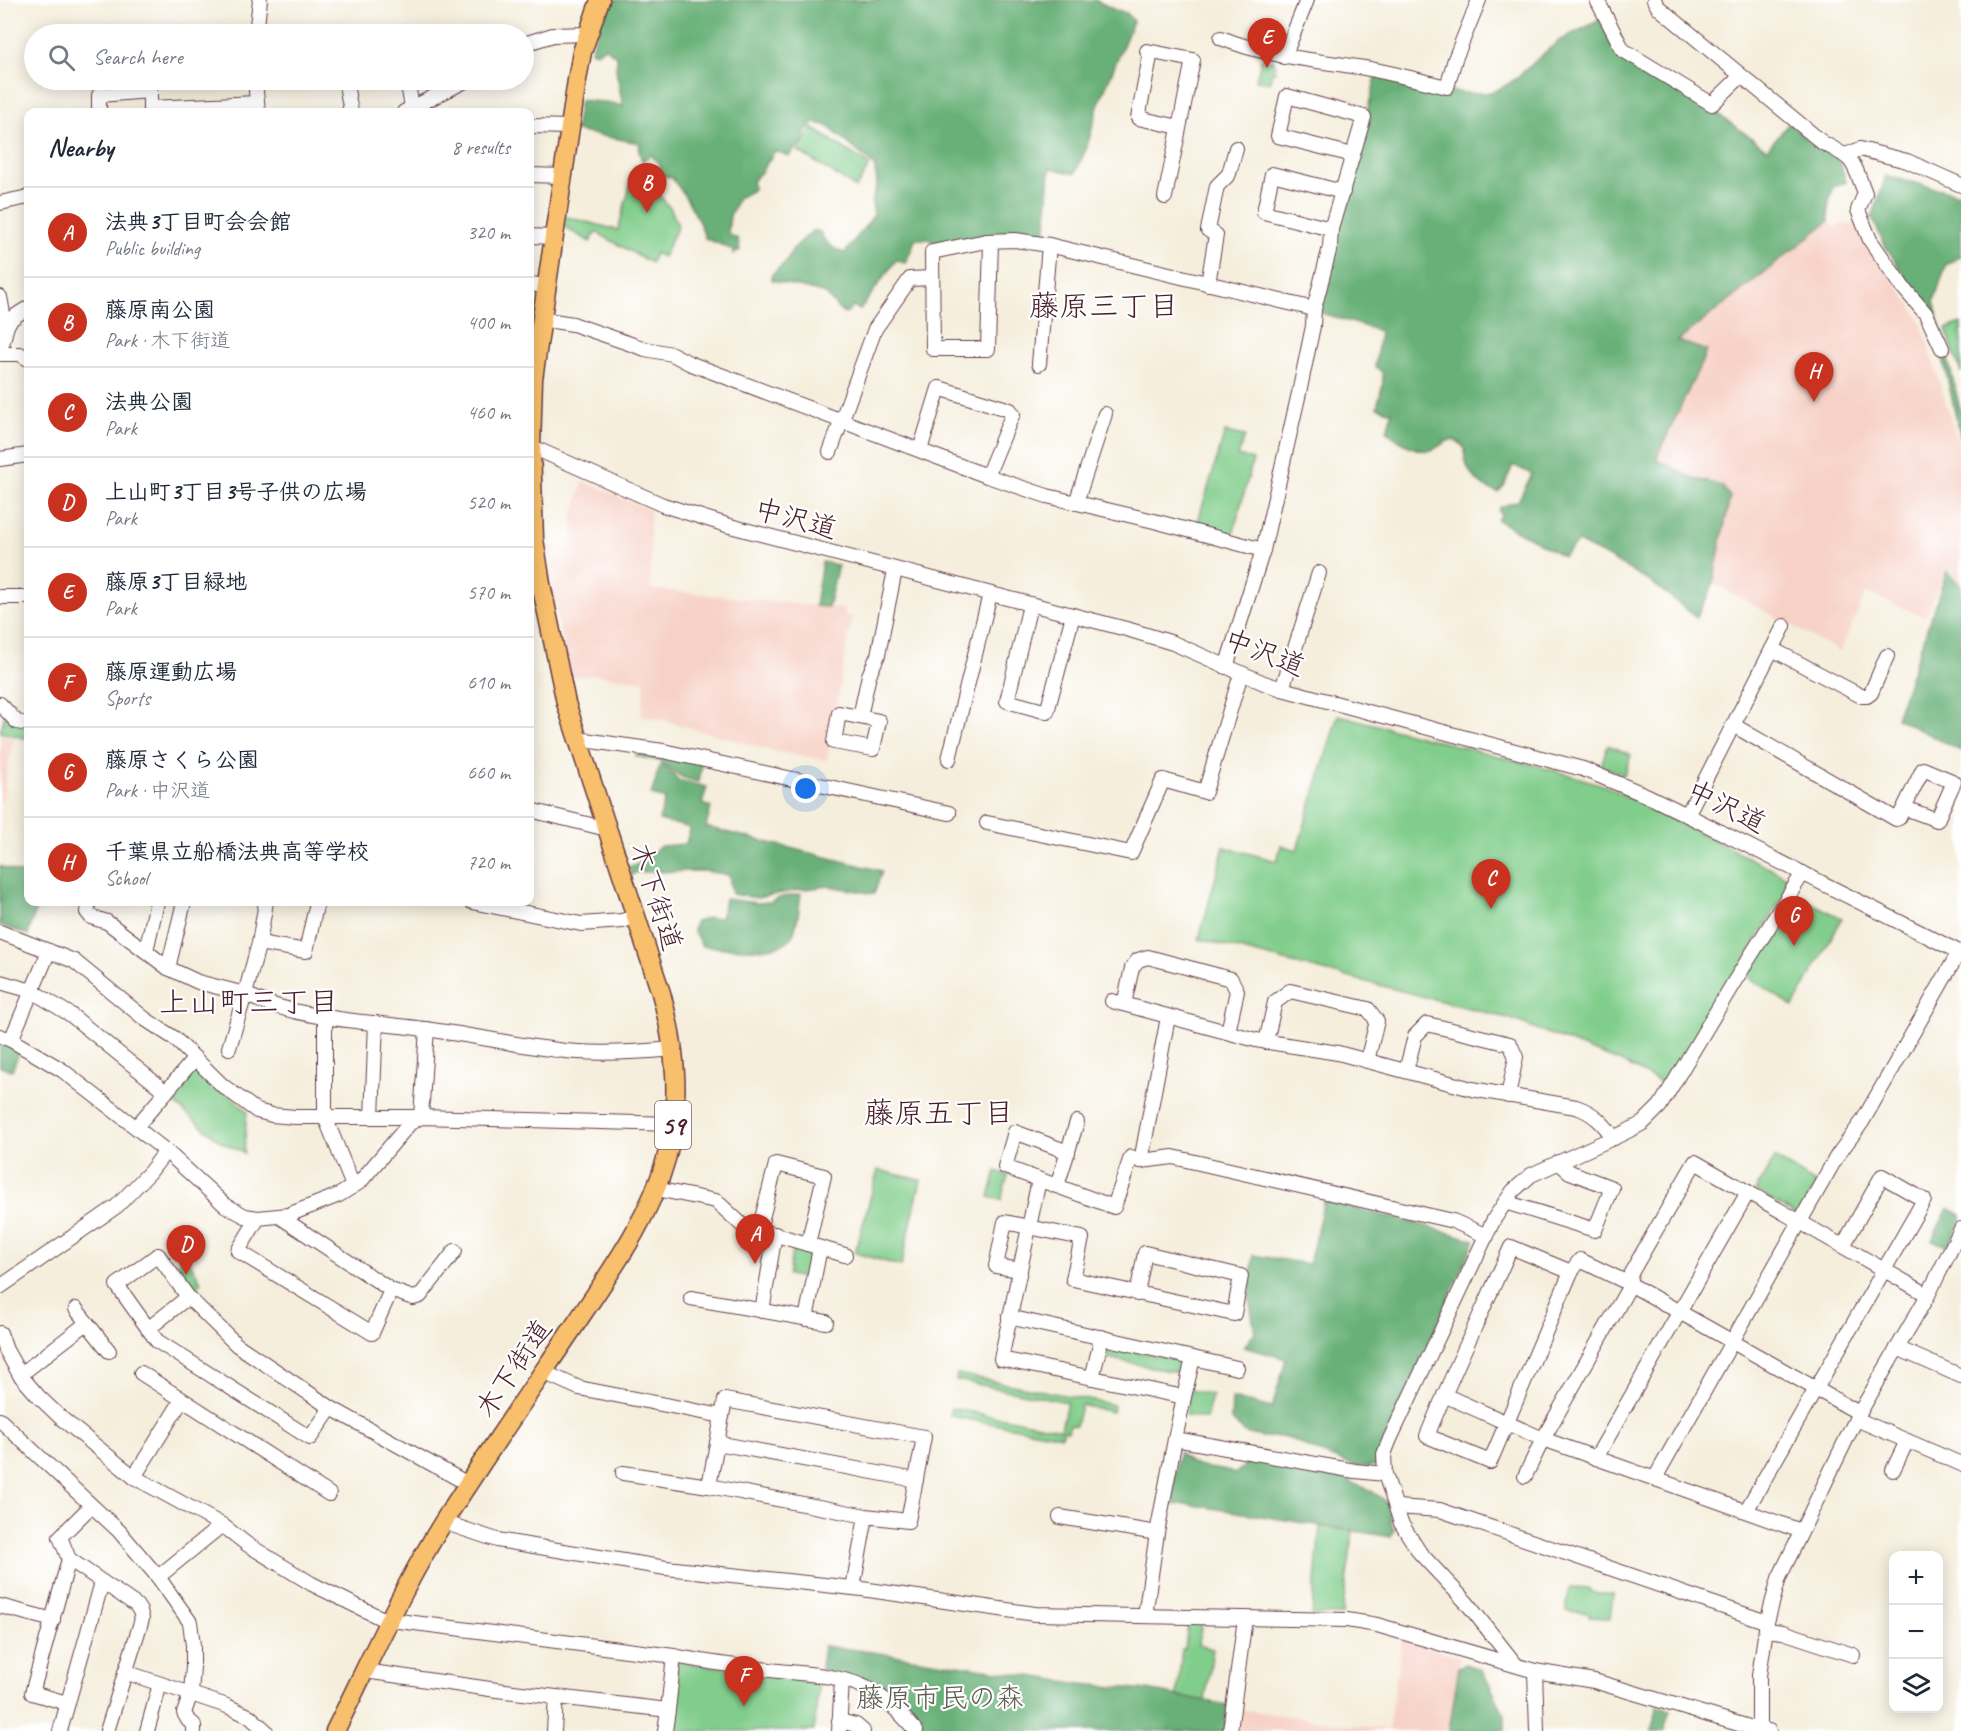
<!DOCTYPE html>
<meta charset="utf-8">
<style>
body{margin:0;font-family:Caveat,"Klee One",sans-serif;background:#f6f6f7;color:#1f2937}
.controls{position:absolute;right:18px;bottom:18px;display:grid;overflow:hidden;border-radius:12px;box-shadow:0 3px 15px #0003}
.controls button{width:54px;height:54px;display:grid;place-items:center;padding:0;border:0;border-bottom:2px solid #e0e1e3;background:#fff;color:#1f2937;font:30px sans-serif}
.you{position:absolute;left:806px;top:789px;width:21px;height:21px;margin:-15px;border:4px solid #fff;border-radius:50%;background:#1a73e8;box-shadow:0 0 0 9px #1a73e833}
.badge{display:grid;place-items:center;width:39px;height:39px;border-radius:50%;background:#c8321e;color:#fff;font-size:20px;font-weight:700}
.pin{position:absolute;translate:-50% -50px;filter:drop-shadow(0 2px 3px #0008)}
.pin::after{content:'';position:absolute;top:32px;width:21px;height:18px;background:inherit;clip-path:polygon(0 0,100% 0,50% 100%)}
.list{margin:0;padding:0;list-style:none}
h2{display:flex;justify-content:space-between;align-items:center;height:78px;margin:0;padding:0 24px;font-size:26px}
h2 small{font-size:20px;font-weight:400;color:#747a83}
.list li{display:grid;grid-template-columns:39px 1fr auto;gap:18px;align-items:center;box-sizing:border-box;height:90px;padding:0 24px;border-top:2px solid #e0e1e3}
.list b{display:block;font-size:22px;white-space:nowrap}
.list p{margin:0;font-size:20px;white-space:nowrap;color:#747a83}
.list em{font-size:20px;font-style:normal;color:#747a83}
.icon{flex:none;width:33px;height:33px;fill:none;stroke:currentColor;stroke-width:2;stroke-linecap:round;stroke-linejoin:round}
.map{position:relative;flex:none;width:1961px;height:1731px;overflow:hidden}
.search{position:absolute;background:#fff;box-shadow:0 3px 15px #0003;left:24px;top:24px;width:510px;height:66px;display:flex;align-items:center;gap:15px;box-sizing:border-box;padding:0 21px;border-radius:33px;color:#747a83;font-size:22px}
.panel{position:absolute;background:#fff;box-shadow:0 3px 15px #0003;left:24px;top:108px;width:510px;height:798px;border-radius:12px}
.map>svg:first-child{display:block}
.built{fill:#f7d1c6}
.green{fill:#81cd8b;stroke:#66765b;stroke-width:1.5}
.forest{fill:#68b077;stroke:#596851;stroke-width:1.5}
.lines{fill:none;stroke-linecap:round;stroke-linejoin:round}
.minor-casing{stroke:#643e46;stroke-width:16}
.major-casing{stroke:#643e46;stroke-width:21}
.minor{stroke:#fff;stroke-width:14}
.major{stroke:#f8bf6c;stroke-width:18}
.labels{text-anchor:middle;stroke-width:4.5;stroke-linejoin:round;paint-order:stroke}
.shield{fill:#fff;stroke:#80626b;stroke-width:1.5}
.shield-label{font-size:27px;font-weight:bold;fill:#4a1f2b}
.street-label{font-size:28px;fill:#4a1f2b;stroke:#fff}
.park-label{font-size:28px;fill:#5d5c4d;stroke:#fff}
.neighbourhood-label{font-size:30px;fill:#4a1f2b;stroke:#fff}
</style>
<div class="map">
<svg width="1961" height="1731" viewBox="0 0 1961 1731">
<rect width="100%" height="100%" fill="#fff"/>
<filter id="ink" filterUnits="userSpaceOnUse"><feTurbulence type="fractalNoise" baseFrequency=".0167" numOctaves="2"/><feDisplacementMap in="SourceGraphic" scale="12" xChannelSelector="R" yChannelSelector="G"/><feConvolveMatrix kernelMatrix="1 2 1 2 8 2 1 2 1" color-interpolation-filters="sRGB"/></filter>
<filter id="wash" filterUnits="userSpaceOnUse"><feTurbulence type="fractalNoise" baseFrequency=".008" numOctaves="4" result="noise"/><feDisplacementMap in="SourceGraphic" scale="24" xChannelSelector="R" yChannelSelector="G"/><feGaussianBlur stdDeviation="1.35" result="paint"/><feColorMatrix in="noise" values="0 0 0 0 0 0 0 0 0 0 0 0 0 0 0 0 0 1.4 0 .05"/><feComposite in="paint" operator="in"/></filter>
<g filter="url(#wash)">
<rect width="100%" height="100%" fill="#f5eedc"/>
<g class="built">
<polygon points="1829,221 1835,227 1841,224 1856,225 1865,246 1880,261 1920,319 1961,452 1961,584 1946,567 1926,617 1866,593 1840,652 1713,583 1722,486 1690,477 1656,459 1707,352 1678,341"/>
<polygon points="583,481 650,510 651,589 846,609 845,615 852,617 827,760 772,751 663,720 641,716 645,681 596,675 570,677 547,569 545,546 573,547 573,515"/>
<polygon points="0,734 14,739 0,808"/>
<polygon points="1402,1640 1460,1657 1449,1731 1236,1731 1239,1709 1388,1730"/>
</g>
<g class="green">
<polygon points="1261,59 1274,61 1273,64 1276,65 1275,72 1272,72 1270,83 1256,80"/>
<polygon points="812,128 870,165 856,188 798,151"/>
<polygon points="635,167 671,209 678,226 663,257 655,253 651,263 596,232 590,242 561,225 563,216 618,230"/>
<polygon points="1961,323 1961,373 1946,329"/>
<polygon points="1225,432 1245,436 1238,456 1253,460 1232,538 1196,527"/>
<polygon points="5,715 28,729 28,739 0,732"/>
<polygon points="1338,715 1560,772 1606,786 1793,880 1668,1086 1621,1062 1511,1019 1199,939 1224,847 1277,861 1281,845 1297,850"/>
<polygon points="1608,745 1631,755 1624,775 1601,765"/>
<polygon points="1793,894 1842,918 1793,1007 1744,974"/>
<polygon points="193,1069 201,1069 247,1111 244,1153 220,1141 168,1098"/>
<polygon points="1775,1158 1817,1184 1798,1216 1755,1191"/>
<polygon points="878,1170 921,1180 901,1266 855,1253"/>
<polygon points="996,1171 1008,1175 1001,1200 989,1197"/>
<polygon points="793,1246 808,1250 813,1257 809,1279 788,1275"/>
<polygon points="186,1256 201,1282 191,1296 170,1267"/>
<polygon points="1105,1344 1183,1361 1186,1365 1184,1374 1102,1357"/>
<polygon points="957,1374 1114,1405 1112,1412 1081,1405 1076,1426 1070,1425 1068,1431 1064,1430 1062,1436 949,1416 951,1408 1061,1429 1067,1402 956,1380"/>
<polygon points="1190,1390 1212,1395 1206,1419 1185,1415"/>
<polygon points="1320,1526 1353,1531 1342,1615 1312,1615"/>
<polygon points="1569,1588 1590,1589 1591,1592 1613,1594 1610,1619 1589,1616 1589,1613 1566,1611"/>
<polygon points="1188,1621 1202,1622 1198,1645 1213,1649 1205,1701 1177,1696 1182,1649 1185,1649"/>
<polygon points="677,1661 819,1680 814,1731 669,1731"/>
</g>
<g class="forest">
<path d="M 607,0 L 1095,0 L 1117,11 L 1127,13 L 1133,21 L 1098,106 L 1087,147 L 1075,174 L 1050,168 L 1045,241 L 942,247 L 928,239 L 915,239 L 912,249 L 905,263 L 896,260 L 860,310 L 853,306 L 846,314 L 839,310 L 826,294 L 772,280 L 772,274 L 786,262 L 792,250 L 813,230 L 820,232 C 826,244 833,249 845,253 L 874,215 L 872,203 L 877,182 L 874,165 L 826,125 L 815,123 L 806,130 L 803,141 L 789,156 L 775,151 L 761,172 L 752,181 L 754,188 C 750,193 746,193 740,197 C 734,201 735,210 730,215 L 728,234 L 738,239 L 740,250 L 733,254 L 733,250 L 705,238 C 698,215 686,196 671,177 L 661,176 L 660,165 L 651,155 L 642,161 L 639,152 L 640,143 L 575,131 L 580,100 L 613,103 L 623,107 L 616,70 L 617,57 L 605,47 L 597,53 L 591,51 Z"/>
<path d="M 1600,20 L 1620,56 L 1713,111 L 1767,149 L 1789,123 L 1813,145 L 1839,158 L 1846,182 L 1833,187 L 1828,206 L 1829,221 L 1678,341 L 1707,351 L 1656,459 L 1690,477 L 1722,486 L 1730,497 L 1713,583 L 1707,599 L 1696,617 L 1651,582 L 1604,555 L 1578,542 L 1563,556 L 1497,520 L 1501,514 L 1498,511 L 1500,507 L 1518,501 L 1532,474 L 1513,465 L 1504,486 L 1498,492 C 1478,487 1463,470 1465,449 C 1452,432 1448,442 1434,449 C 1420,455 1397,441 1387,431 L 1392,412 L 1377,407 L 1383,382 L 1382,372 L 1375,367 L 1380,331 L 1321,313 L 1319,301 L 1377,73 C 1407,80 1465,100 1494,91 C 1515,85 1540,54 1559,41 C 1572,33 1587,27 1600,20 Z"/>
<polygon points="1886,176 1961,194 1961,256 1946,265 1934,301 1961,413 1961,439 1935,322 1885,246 1872,218"/>
<polygon points="822,562 838,565 828,607 815,606"/>
<polygon points="1947,571 1961,586 1961,751 1896,718"/>
<polygon points="637,750 702,763 699,782 682,777 659,761 636,756"/>
<polygon points="660,765 669,770 678,780 707,787 702,804 711,807 706,827 882,871 874,894 829,886 798,890 757,898 732,894 729,875 705,871 637,872 631,876 629,867 638,863 661,846 686,844 690,828 659,820 665,799 651,795"/>
<polygon points="0,866 19,873 28,872 28,902 38,902 28,935 0,925"/>
<path d="M 801,894 C 799,905 798,927 792,936 C 780,957 722,947 702,946 L 693,930 L 695,922 L 708,918 L 721,918 L 725,899 L 757,903 L 770,902 L 782,897 Z"/>
<polygon points="0,1042 20,1051 12,1070 0,1067"/>
<polygon points="1324,1201 1415,1223 1475,1240 1386,1438 1378,1466 1357,1467 1320,1453 1287,1437 1262,1437 1245,1433 1231,1420 1232,1398 1272,1408 1286,1359 1244,1347 1255,1332 1249,1299 1253,1255 1309,1264"/>
<polygon points="1948,1208 1961,1215 1961,1221 1948,1247 1932,1240"/>
<path d="M 1179,1452 C 1197,1475 1214,1464 1235,1474 L 1253,1458 L 1339,1473 L 1354,1484 L 1368,1489 L 1383,1499 L 1391,1508 L 1390,1519 L 1394,1530 L 1391,1537 L 1187,1504 L 1168,1505 Z"/>
<polygon points="823,1646 866,1651 1082,1684 1147,1690 1228,1705 1225,1731 923,1731 914,1719 821,1669"/>
<polygon points="1465,1664 1482,1670 1505,1715 1505,1731 1449,1731 1459,1667"/>
<polygon points="1658,1705 1670,1710 1664,1731 1651,1731"/>
</g>
</g>
<g filter="url(#ink)">
<g class="lines">
<g class="minor-casing">
<g id="minor">
<polyline points="1597,0 1623,50 1712,104 1741,76"/>
<path d="M 1654,0 L 1658,7 L 1823,143 C 1856,160 1852,160 1865,193 L 1858,210 L 1870,240 L 1902,286 L 1926,314 L 1942,348"/>
<polyline points="256,34 260,0"/>
<path d="M 1221,38 C 1271,58 1318,60 1370,69 C 1396,74 1421,81 1447,87 L 1455,59 L 1479,0"/>
<polyline points="524,44 553,35 588,34"/>
<polyline points="1147,51 1193,60 1165,197"/>
<polyline points="1151,52 1138,118 1179,127"/>
<polyline points="1284,57 1307,0"/>
<polyline points="255,80 258,112"/>
<polyline points="408,84 412,108"/>
<polyline points="347,90 351,112"/>
<polyline points="150,108 257,103"/>
<polyline points="99,112 99,95 150,91 150,112"/>
<polyline points="404,112 467,80"/>
<polyline points="530,126 569,127"/>
<polyline points="1846,155 1860,149 1907,161 1961,185"/>
<polyline points="530,175 562,176"/>
<polyline points="0,203 28,197"/>
<polyline points="1331,229 1264,212 1272,174 1343,192"/>
<polyline points="530,236 553,237"/>
<polyline points="991,241 988,349 933,349 932,252 986,241 1015,240 1049,245 1314,309"/>
<polyline points="530,284 545,286"/>
<polyline points="1208,284 1216,235 1208,230 1217,186 1229,174 1236,148"/>
<polyline points="0,297 5,325"/>
<polyline points="540,319 573,324 645,349 672,354 689,363 987,476 1047,496 1154,521 1263,550"/>
<path d="M 0,350 C 10,324 0,324 28,308"/>
<polyline points="0,354 20,354 28,359"/>
<polyline points="1039,364 1049,245"/>
<polyline points="530,446 663,505 730,526 1130,630 1173,643 1264,683 1282,689 1583,769 1648,796 1687,815 1961,953"/>
<polyline points="920,450 939,388 1010,410 1013,414 1011,418 987,476"/>
<polyline points="830,452 875,329 910,279 932,278"/>
<polyline points="0,459 28,455"/>
<polyline points="1076,503 1105,414"/>
<polyline points="0,597 28,597"/>
<polyline points="1030,605 1007,701 1047,712 1073,615"/>
<polyline points="1772,649 1861,696 1867,696 1871,693 1887,656"/>
<polyline points="1226,667 1263,550 1299,393 1313,326 1314,309 1330,247 1331,229 1364,117 1287,96 1278,136 1353,155"/>
<polyline points="1282,689 1319,573"/>
<polyline points="0,704 17,722 28,724"/>
<polygon points="839,713 879,721 873,749 834,742"/>
<polyline points="860,717 869,675 878,655 895,570"/>
<polyline points="1733,725 1896,819 1899,818 1923,769 1954,782 1937,820 1905,808"/>
<polyline points="577,739 663,751 949,813"/>
<polyline points="949,759 990,594"/>
<polyline points="530,810 607,829"/>
<polyline points="1687,815 1784,626"/>
<polyline points="987,823 1131,853 1163,780 1205,792 1241,674"/>
<polyline points="89,902 87,912 91,917 107,922 168,968 198,982 245,994 229,1048"/>
<path d="M 266,902 L 259,943 L 245,994 C 297,1020 367,1021 424,1029 C 475,1035 526,1048 578,1052 C 610,1054 641,1052 674,1049"/>
<polyline points="472,902 581,924 622,921 635,917"/>
<polyline points="0,932 74,961 145,1019 174,1038 223,1086 257,1111 272,1115 295,1117 421,1117 427,1029"/>
<polyline points="259,943 306,951 317,902"/>
<polyline points="146,951 157,902"/>
<polyline points="168,968 184,902"/>
<polyline points="0,982 32,991 71,1015 166,1092"/>
<path d="M 1112,1001 L 1256,1040 L 1338,1053 L 1472,1089 L 1576,1107 C 1594,1113 1603,1123 1614,1138"/>
<polyline points="1124,1004 1132,968 1138,960 1148,957 1231,979 1237,991 1228,1032"/>
<polyline points="325,1017 325,1117 353,1186"/>
<polyline points="0,1036 11,1040 62,1070 166,1151 225,1205 245,1216 258,1218 288,1215 339,1195 360,1182 410,1123 421,1117 673,1124"/>
<polyline points="11,1040 49,951"/>
<polyline points="1266,1042 1275,1002 1290,991 1368,1009 1377,1021 1367,1061"/>
<polyline points="1406,1071 1415,1036 1427,1024 1510,1044 1516,1057 1508,1096"/>
<polyline points="372,1116 376,1023"/>
<polyline points="136,1127 195,1058"/>
<polyline points="1068,1152 1015,1132 1005,1167 1114,1207 1131,1157 1141,1161 1173,1157 1453,1221 1487,1236"/>
<polyline points="1141,1161 1168,1017"/>
<polyline points="1039,1180 1001,1359 1184,1397 1175,1439 1355,1471 1385,1474"/>
<polyline points="1057,1186 1077,1122"/>
<polyline points="656,1189 716,1201 742,1225 845,1255"/>
<polyline points="1505,1202 1595,1230 1612,1188 1570,1172 1558,1162"/>
<polyline points="258,1218 238,1251 372,1333 391,1290 279,1216"/>
<polyline points="759,1230 776,1164 824,1176 808,1244"/>
<polyline points="1020,1270 996,1266 1005,1222 1082,1238 1073,1279 1234,1314 1241,1276 1145,1253 1137,1294"/>
<path d="M 1571,1272 L 1490,1462 L 1427,1436 C 1453,1372 1483,1310 1511,1247 L 1571,1272 L 1580,1260 L 1628,1283 L 1859,1413"/>
<polyline points="0,1287 117,1206 150,1172 166,1151"/>
<polyline points="391,1290 413,1298 420,1296 455,1251"/>
<polyline points="691,1298 826,1322"/>
<polyline points="76,1309 109,1351"/>
<polyline points="762,1311 775,1234"/>
<polyline points="1009,1317 1193,1358 1184,1397"/>
<polyline points="806,1319 820,1248"/>
<polyline points="148,1329 188,1297"/>
<path d="M 0,1333 L 6,1350 L 20,1375 L 39,1397 L 61,1418 L 134,1477 L 222,1525 L 248,1545 L 312,1584 L 383,1619 L 674,1656 C 709,1663 743,1667 779,1671 C 806,1674 834,1675 860,1685 C 882,1694 901,1713 916,1731"/>
<polyline points="1897,1348 1961,1376"/>
<polyline points="1193,1358 1237,1368"/>
<polyline points="543,1372 579,1388 722,1416"/>
<polyline points="141,1373 329,1494"/>
<polyline points="20,1375 87,1323"/>
<polyline points="1092,1378 1102,1337"/>
<polyline points="1444,1395 1543,1439 1801,1531"/>
<polyline points="331,1408 310,1438 157,1341 117,1285 158,1255 188,1297 237,1345 331,1408 468,1484"/>
<polyline points="1856,1419 1961,1464"/>
<polyline points="0,1420 119,1531 158,1577 190,1622 193,1645 193,1667 191,1693 184,1713 188,1720 194,1725 194,1731"/>
<polyline points="717,1443 916,1480"/>
<polyline points="1596,1458 1748,1192"/>
<polyline points="1893,1470 1907,1441"/>
<polyline points="623,1473 709,1486"/>
<polyline points="1525,1476 1543,1439 1628,1289 1631,1273 1695,1162 1928,1295"/>
<polyline points="134,1477 182,1400"/>
<polyline points="1655,1478 1837,1156 1862,1122 1959,952"/>
<polyline points="91,1506 60,1537 69,1559 136,1605 140,1611 142,1619 107,1731"/>
<polyline points="1397,1507 1440,1510 1767,1622"/>
<polyline points="1746,1511 1924,1200 1882,1176 1843,1246"/>
<polyline points="1060,1517 1157,1533"/>
<polyline points="443,1522 497,1540 666,1568 862,1589 1035,1614 1347,1620 1377,1625 1535,1671 1594,1681 1749,1727 1769,1731"/>
<polyline points="158,1577 222,1525"/>
<polyline points="853,1588 866,1516 908,1521 924,1437 725,1400 709,1486 866,1516"/>
<polyline points="0,1606 53,1620"/>
<polyline points="1145,1616 1157,1533 1175,1439"/>
<polyline points="1766,1630 1783,1632 1853,1655"/>
<polyline points="1516,1665 1467,1603 1420,1553 1401,1523 1385,1474 1384,1454 1390,1439 1494,1219 1513,1191 1531,1175 1624,1133 1643,1123 1660,1106 1734,982 1803,873"/>
<polyline points="365,1671 497,1690 668,1710 674,1656"/>
<polyline points="1535,1671 1537,1731"/>
<polyline points="125,1672 227,1706 249,1716 266,1731"/>
<polyline points="67,1703 32,1693 69,1559"/>
<polyline points="839,1721 856,1725 863,1731"/>
<polyline points="1759,1728 1759,1676 1767,1622 1779,1578 1856,1419 1928,1295 1961,1229"/>
<polyline points="60,1731 102,1582"/>
<polyline points="147,1731 160,1684"/>
<polyline points="554,1731 556,1697"/>
<polyline points="665,1731 668,1710"/>
<polyline points="839,1731 842,1680"/>
<polyline points="1230,1731 1245,1618"/>
</g>
</g>
<g class="major-casing">
<path id="major" d="M 335,1731 C 370,1661 402,1588 444,1521 C 486,1455 531,1390 575,1325 C 610,1272 649,1220 666,1159 C 682,1103 676,1048 661,993 L 566,703 L 541,584 L 534,539 L 531,447 L 533,379 L 577,80 L 582,52 L 600,0"/>
</g>
<use href="#minor" class="minor"/>
<use href="#major" class="major"/>
</g>
</g>
<g class="labels">
<rect class="shield" x="655" y="1101" width="36" height="48" rx="4.5"/>
<g class="shield-label">
<text x="673" y="1134">59</text>
</g>
<g class="street-label">
<text transform="translate(796 518) rotate(15)" y="10">中沢道</text>
<text transform="translate(1265 652) rotate(21)" y="10">中沢道</text>
<text transform="translate(1727 806) rotate(26)" y="10">中沢道</text>
<text transform="translate(657 896) rotate(72)" y="10">木下街道</text>
<text transform="translate(513 1368) rotate(-56)" y="10">木下街道</text>
</g>
<g class="park-label">
<text x="940" y="1707">藤原市民の森</text>
</g>
<g class="neighbourhood-label">
<text x="1104" y="316">藤原三丁目</text>
<text x="249" y="1012">上山町三丁目</text>
<text x="939" y="1123">藤原五丁目</text>
</g>
</g>
</svg>
<div class="controls">
<button>+</button>
<button>−</button>
<button><svg class="icon" aria-label="layers" viewBox="0 0 24 24"><path d="M12 4l9 5-9 5-9-5zM3 14l9 5 9-5"/></svg></button>
</div>
<div class="you"></div>
<div class="pin badge" style="left:755px;top:1264px">A</div>
<div class="pin badge" style="left:647px;top:213px">B</div>
<div class="pin badge" style="left:1491px;top:909px">C</div>
<div class="pin badge" style="left:186px;top:1275px">D</div>
<div class="pin badge" style="left:1267px;top:68px">E</div>
<div class="pin badge" style="left:744px;top:1706px">F</div>
<div class="pin badge" style="left:1794px;top:946px">G</div>
<div class="pin badge" style="left:1814px;top:402px">H</div>
<div class="search"><svg class="icon" aria-label="search" viewBox="0 0 24 24"><circle cx="10" cy="10" r="6"/><path d="M15 15l6 6"/></svg>Search here</div>
<section class="panel">
<h2>Nearby<small>8 results</small></h2>
<ul class="list">
<li><span class="badge">A</span><div><b>法典3丁目町会会館</b><p>Public building</p></div><em>320 m</em></li>
<li><span class="badge">B</span><div><b>藤原南公園</b><p>Park · 木下街道</p></div><em>400 m</em></li>
<li><span class="badge">C</span><div><b>法典公園</b><p>Park</p></div><em>460 m</em></li>
<li><span class="badge">D</span><div><b>上山町3丁目3号子供の広場</b><p>Park</p></div><em>520 m</em></li>
<li><span class="badge">E</span><div><b>藤原3丁目緑地</b><p>Park</p></div><em>570 m</em></li>
<li><span class="badge">F</span><div><b>藤原運動広場</b><p>Sports</p></div><em>610 m</em></li>
<li><span class="badge">G</span><div><b>藤原さくら公園</b><p>Park · 中沢道</p></div><em>660 m</em></li>
<li><span class="badge">H</span><div><b>千葉県立船橋法典高等学校</b><p>School</p></div><em>720 m</em></li>
</ul>
</section>
</div>
